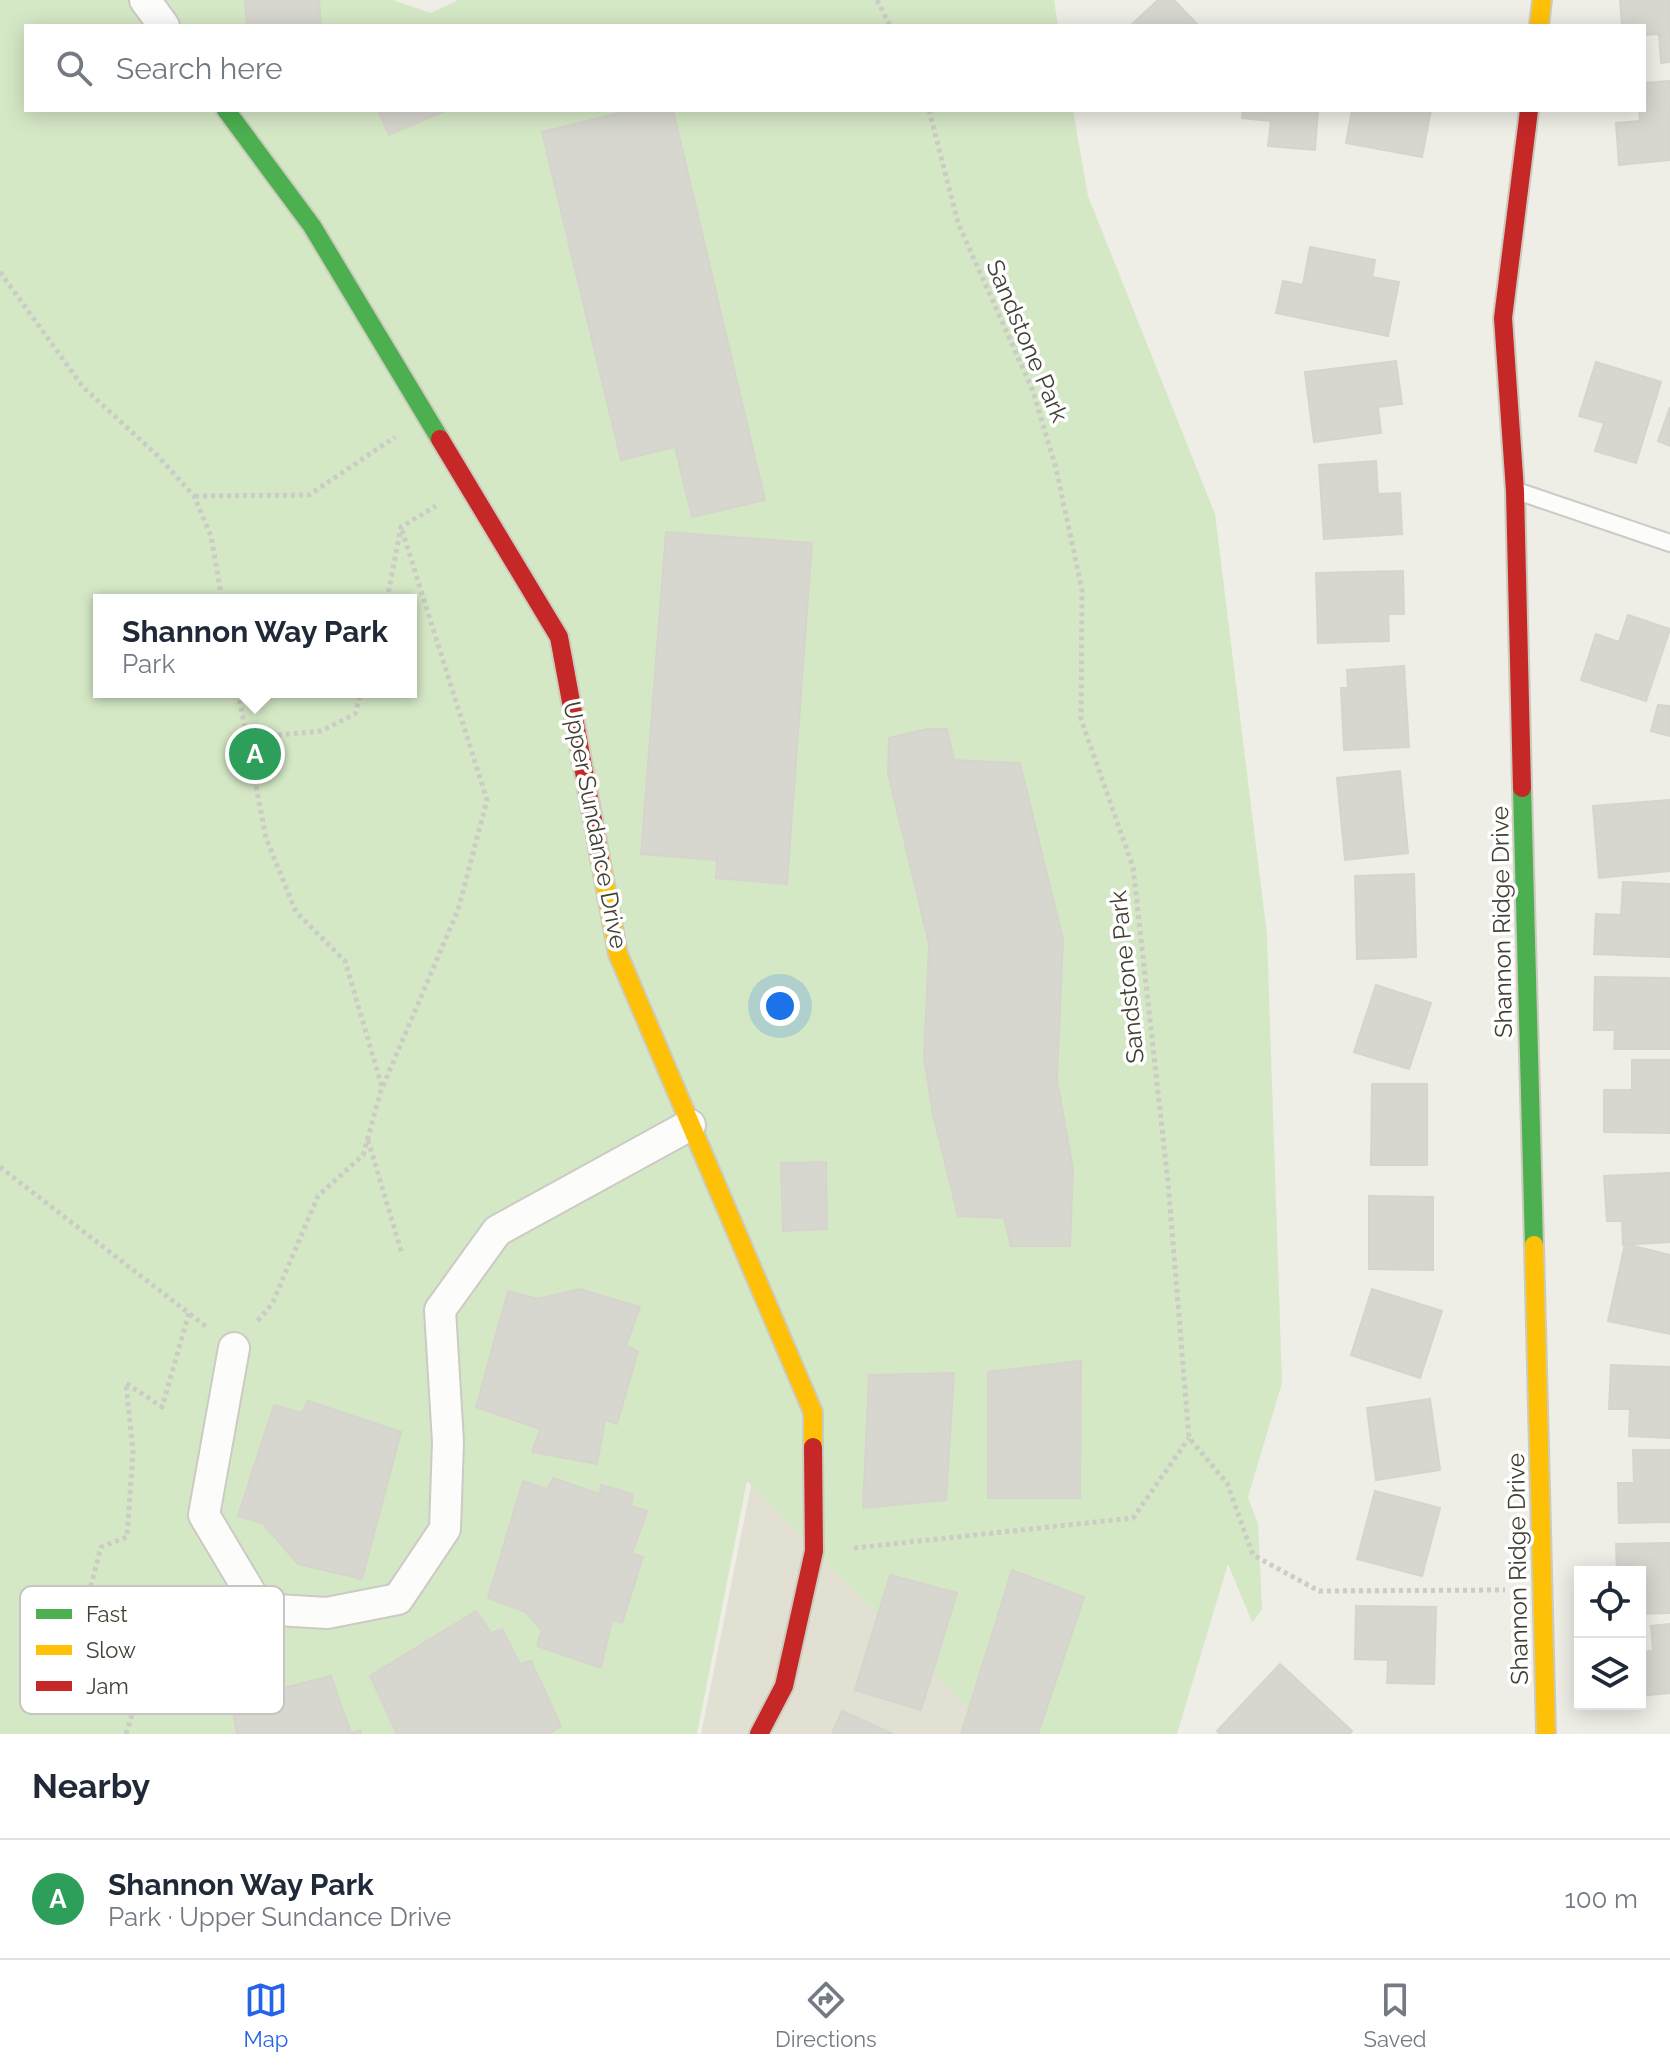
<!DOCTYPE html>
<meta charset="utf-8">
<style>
body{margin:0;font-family:Raleway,sans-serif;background:#f2f2f3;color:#1f2937}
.controls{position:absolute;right:24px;bottom:24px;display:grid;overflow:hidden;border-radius:0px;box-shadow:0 4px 20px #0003}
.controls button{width:72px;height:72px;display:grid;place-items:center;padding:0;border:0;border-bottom:2px solid #e0e1e3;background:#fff;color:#1f2937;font:40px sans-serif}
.you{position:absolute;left:780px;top:1006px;width:28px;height:28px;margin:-20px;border:6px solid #fff;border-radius:50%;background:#1a73e8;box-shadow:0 0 0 12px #1a73e833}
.badge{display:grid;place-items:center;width:52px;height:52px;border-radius:50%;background:#2563eb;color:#fff;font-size:26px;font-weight:700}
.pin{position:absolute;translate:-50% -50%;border:4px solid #fff;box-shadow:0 2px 8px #0006}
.popup{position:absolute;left:93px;top:594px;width:324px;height:104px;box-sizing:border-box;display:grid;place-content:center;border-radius:0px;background:#fff;filter:drop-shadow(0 2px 6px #0005);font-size:26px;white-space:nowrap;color:#747a83}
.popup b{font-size:30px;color:#1f2937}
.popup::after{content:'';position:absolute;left:50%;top:100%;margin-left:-16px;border:16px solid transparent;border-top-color:#fff}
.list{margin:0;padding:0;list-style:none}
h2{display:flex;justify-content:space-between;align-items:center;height:104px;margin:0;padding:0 32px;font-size:34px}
h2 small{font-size:26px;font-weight:400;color:#747a83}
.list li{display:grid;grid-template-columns:52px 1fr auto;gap:24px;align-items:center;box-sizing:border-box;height:120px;padding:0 32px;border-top:2px solid #e0e1e3}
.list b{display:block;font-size:30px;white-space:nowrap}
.list p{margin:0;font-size:26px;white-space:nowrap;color:#747a83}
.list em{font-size:26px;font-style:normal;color:#747a83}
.icon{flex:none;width:44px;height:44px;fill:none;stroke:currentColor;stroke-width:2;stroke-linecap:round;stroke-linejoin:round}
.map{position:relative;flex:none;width:1670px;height:1734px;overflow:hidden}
.search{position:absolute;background:#fff;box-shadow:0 4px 20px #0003;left:24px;right:24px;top:24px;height:88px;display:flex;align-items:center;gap:20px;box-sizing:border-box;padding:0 28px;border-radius:0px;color:#747a83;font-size:30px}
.sheet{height:224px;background:#fff}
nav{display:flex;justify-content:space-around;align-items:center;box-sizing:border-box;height:112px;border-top:2px solid #e0e1e3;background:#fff;font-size:22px;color:#747a83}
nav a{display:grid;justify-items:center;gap:4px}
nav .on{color:#2563eb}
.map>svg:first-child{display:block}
.residential{fill:#e1e0d3}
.green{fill:#d5e8c6;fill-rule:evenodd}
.building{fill:#d7d6cf;stroke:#d6d4cc;stroke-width:2}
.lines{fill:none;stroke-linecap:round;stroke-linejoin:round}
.lane-casing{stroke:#cbcac4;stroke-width:20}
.street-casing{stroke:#cbcac4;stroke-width:34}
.fast-casing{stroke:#ccccbd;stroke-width:22}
.slow-casing{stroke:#ccccbd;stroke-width:22}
.jam-casing{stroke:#ccccbd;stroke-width:22}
.path{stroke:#cccbc6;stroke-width:5;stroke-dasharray:4 4;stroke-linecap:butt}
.lane{stroke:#fcfcfb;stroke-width:16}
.street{stroke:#fcfcfb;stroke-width:30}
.fast{stroke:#4caf50;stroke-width:18}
.slow{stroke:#ffc107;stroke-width:18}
.jam{stroke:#c62828;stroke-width:18}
.labels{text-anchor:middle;stroke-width:7;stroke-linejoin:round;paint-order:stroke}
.street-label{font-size:24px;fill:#423f33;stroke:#fff}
.key{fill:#fff;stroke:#c6c5c2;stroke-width:2}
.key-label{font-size:22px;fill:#423f33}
</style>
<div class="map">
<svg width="1670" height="1734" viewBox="0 0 1670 1734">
<rect width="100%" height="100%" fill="#eeede6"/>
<polygon class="residential" points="762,1432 1011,1734 701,1734"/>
<path class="green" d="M 0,0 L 393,0 L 431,13 L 458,0 L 1054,0 L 1058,26 L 26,26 L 26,110 L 1073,110 L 1088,196 L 1215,514 L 1267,935 L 1282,1383 L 1248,1497 L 1258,1524 L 1262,1610 L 1252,1622 L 1228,1564 L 1177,1734 L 994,1734 L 747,1481 L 697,1734 L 0,1734 ZM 99,600 L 411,600 L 411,692 L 99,692 Z"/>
<g class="building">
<polygon points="245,0 319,0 321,26 247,26"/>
<polygon points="1158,0 1174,0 1199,26 1130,26"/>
<polygon points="1620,0 1670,0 1670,62 1661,63 1659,34 1644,35 1644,26 1622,26"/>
<polygon points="1670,81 1670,160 1619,165 1616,123 1640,121 1639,110 1644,110 1644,83"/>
<polygon points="378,110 447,110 389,135"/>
<polygon points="632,110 673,110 765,500 692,517 675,447 621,460 542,132"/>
<polygon points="1243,110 1318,110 1315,150 1268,146 1271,121 1242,118"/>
<polygon points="1352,110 1431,110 1422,157 1346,143"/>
<polygon points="1310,247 1375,260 1372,277 1399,282 1388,336 1276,313 1283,281 1303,285"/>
<polygon points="1396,361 1402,404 1378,407 1381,433 1314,442 1305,372"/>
<polygon points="1596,362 1661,382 1636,463 1595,451 1604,423 1579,416"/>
<polygon points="1670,407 1670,446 1658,441"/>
<polygon points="1376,461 1378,494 1400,493 1402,534 1324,539 1319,465"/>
<polygon points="666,532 812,543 787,884 716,878 717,860 641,854"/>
<polygon points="1403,571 1404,614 1388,614 1389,641 1318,643 1316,573"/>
<polygon points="1628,615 1670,629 1646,701 1581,680 1596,634 1619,642"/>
<polygon points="1404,666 1409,747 1344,750 1341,688 1348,688 1347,670"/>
<polygon points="1658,705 1670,706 1670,736 1651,731"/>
<polygon points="927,729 947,729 954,760 1020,763 1063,940 1057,1079 1073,1170 1070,1246 1011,1246 1004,1218 958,1216 933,1114 924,1058 929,944 888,773 889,738"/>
<polygon points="1400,771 1408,853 1345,860 1337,778"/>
<polygon points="1669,800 1670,871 1599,878 1593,806"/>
<polygon points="1414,874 1416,957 1357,959 1355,876"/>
<polygon points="1623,882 1669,884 1670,957 1594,954 1596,914 1621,915"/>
<polygon points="1595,977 1670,978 1670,1049 1614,1049 1615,1030 1594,1030"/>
<polygon points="1376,985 1431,1003 1409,1069 1354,1052"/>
<polygon points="1632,1060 1670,1060 1670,1133 1604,1132 1604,1090 1632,1090"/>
<polygon points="1372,1084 1427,1084 1427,1165 1371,1165"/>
<polygon points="826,1162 827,1229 783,1231 781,1163"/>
<polygon points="1670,1173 1670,1242 1623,1245 1622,1221 1607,1221 1604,1176"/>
<polygon points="1369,1196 1433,1197 1433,1270 1369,1269"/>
<polygon points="1625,1244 1670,1255 1670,1334 1608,1321"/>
<polygon points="579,1289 640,1307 626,1346 638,1351 617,1424 605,1420 597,1464 532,1452 540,1429 476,1407 508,1291 538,1299"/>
<polygon points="1372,1289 1442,1311 1420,1378 1351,1355"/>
<polygon points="1081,1361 1080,1498 988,1498 988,1372"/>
<polygon points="1611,1365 1670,1367 1670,1438 1629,1436 1630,1409 1609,1409"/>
<polygon points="954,1373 946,1500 863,1508 869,1375"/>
<polygon points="1430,1399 1440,1470 1376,1480 1367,1408"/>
<polygon points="308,1401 401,1432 362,1579 298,1564 262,1523 238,1516 274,1405 302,1413"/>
<polygon points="1633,1450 1670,1450 1670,1522 1619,1523 1618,1483 1634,1483"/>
<polygon points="553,1478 600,1494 601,1485 633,1494 631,1506 647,1511 632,1554 643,1557 622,1623 612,1620 601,1668 537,1646 542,1631 526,1612 488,1598 523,1481 547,1489"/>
<polygon points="1375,1491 1440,1508 1422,1576 1357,1559"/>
<polygon points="1670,1543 1670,1613 1640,1614 1640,1572 1617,1572 1616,1544"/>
<polygon points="1012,1570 1084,1597 1038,1734 961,1734"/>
<polygon points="890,1575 957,1593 921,1710 855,1690"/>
<polygon points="1356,1606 1436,1607 1434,1684 1387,1683 1388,1660 1355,1659"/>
<polygon points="476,1611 491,1633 502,1629 520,1664 531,1661 561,1726 548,1734 397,1734 370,1676"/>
<polygon points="1670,1624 1670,1693 1640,1696 1640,1652 1653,1651 1651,1626"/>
<polygon points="1280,1664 1352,1731 1350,1734 1220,1734 1217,1731"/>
<polygon points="331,1676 351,1733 360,1730 361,1734 237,1734 231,1701"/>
<polygon points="842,1711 893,1734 832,1734"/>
</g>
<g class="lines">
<g class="lane-casing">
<polyline id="lane" points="1517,491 1670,543"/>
</g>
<g class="street-casing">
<g id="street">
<polyline points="145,0 164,26"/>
<polyline points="234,1348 204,1515 260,1609 327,1613 398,1599 445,1529 448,1442 440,1310 497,1231 690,1125"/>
</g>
</g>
<g class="fast-casing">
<g id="fast">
<polyline points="226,110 312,226 440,439"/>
<polyline points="1522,788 1534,1245"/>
</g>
</g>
<g class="slow-casing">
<g id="slow">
<polyline points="1539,26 1542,0"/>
<polyline points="600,858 618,954 813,1412 813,1447"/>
<polyline points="1534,1245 1546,1734"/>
</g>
</g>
<g class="jam-casing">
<g id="jam">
<polyline points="440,439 559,637 600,858"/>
<polyline points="1522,788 1515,491 1503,318 1529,110"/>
<polyline points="759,1734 784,1686 814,1551 813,1447"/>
</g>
</g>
<g class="path">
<polyline points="877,0 890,26"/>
<polyline points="929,110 958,223 1033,391 1056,468 1082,590 1081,719 1133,867 1168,1182 1189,1438 1227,1483 1253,1555 1319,1591 1505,1590"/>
<polyline points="0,272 83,387 158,456 194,496 211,536 222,600"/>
<polyline points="195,496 309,495 395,437"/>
<polyline points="387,600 401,527 436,506"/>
<polyline points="238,692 266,838 296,912 345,961 382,1087 363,1155 318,1196 272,1304 255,1324"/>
<polyline points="246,738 321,731 355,714 361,692"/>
<polyline points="383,1086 458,910 487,800 401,527"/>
<polyline points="368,1140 402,1254"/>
<polyline points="0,1167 208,1328"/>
<polyline points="854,1548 1133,1518 1189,1438"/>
<polyline points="126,1734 146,1671 85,1608 101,1547 127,1537 133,1452 126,1383 162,1407 189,1313"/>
</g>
<use href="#lane" class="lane"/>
<use href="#street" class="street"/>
<use href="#fast" class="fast"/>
<use href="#slow" class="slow"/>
<use href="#jam" class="jam"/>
</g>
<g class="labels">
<g class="street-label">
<text transform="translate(1027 341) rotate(67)" y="8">Sandstone Park</text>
<text transform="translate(595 825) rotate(79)" y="8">Upper Sundance Drive</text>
<text transform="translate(1502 922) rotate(-91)" y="8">Shannon Ridge Drive</text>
<text transform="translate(1127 977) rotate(-96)" y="8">Sandstone Park</text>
<text transform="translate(1518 1569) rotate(-91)" y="8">Shannon Ridge Drive</text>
</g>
</g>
<rect x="20" y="1586" width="264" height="128" rx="12" class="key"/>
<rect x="36" y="1609" width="36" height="10" fill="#4caf50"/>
<rect x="36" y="1645" width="36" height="10" fill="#ffc107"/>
<rect x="36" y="1681" width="36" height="10" fill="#c62828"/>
<g class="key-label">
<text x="86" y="1622">Fast</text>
<text x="86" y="1658">Slow</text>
<text x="86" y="1694">Jam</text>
</g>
</svg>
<div class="controls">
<button><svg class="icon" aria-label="locate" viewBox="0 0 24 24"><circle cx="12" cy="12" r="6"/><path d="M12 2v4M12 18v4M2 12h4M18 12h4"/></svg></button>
<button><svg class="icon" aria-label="layers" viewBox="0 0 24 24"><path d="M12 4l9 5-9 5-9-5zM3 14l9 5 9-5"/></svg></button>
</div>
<div class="you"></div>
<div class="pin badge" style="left:255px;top:754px;background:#2e9e5b">A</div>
<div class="popup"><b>Shannon Way Park</b>Park</div>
<div class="search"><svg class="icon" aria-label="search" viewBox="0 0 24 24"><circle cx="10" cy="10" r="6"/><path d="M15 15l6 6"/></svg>Search here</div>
</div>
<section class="sheet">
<h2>Nearby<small></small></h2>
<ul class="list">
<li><span class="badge" style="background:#2e9e5b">A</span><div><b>Shannon Way Park</b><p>Park · Upper Sundance Drive</p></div><em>100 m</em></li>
</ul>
</section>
<nav>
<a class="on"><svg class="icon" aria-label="map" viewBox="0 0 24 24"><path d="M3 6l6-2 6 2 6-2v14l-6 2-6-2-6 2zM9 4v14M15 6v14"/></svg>Map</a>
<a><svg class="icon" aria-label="directions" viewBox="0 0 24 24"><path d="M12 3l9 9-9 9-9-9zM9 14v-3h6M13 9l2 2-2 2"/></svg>Directions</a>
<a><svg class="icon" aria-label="saved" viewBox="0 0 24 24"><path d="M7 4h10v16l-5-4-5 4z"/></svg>Saved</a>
</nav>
